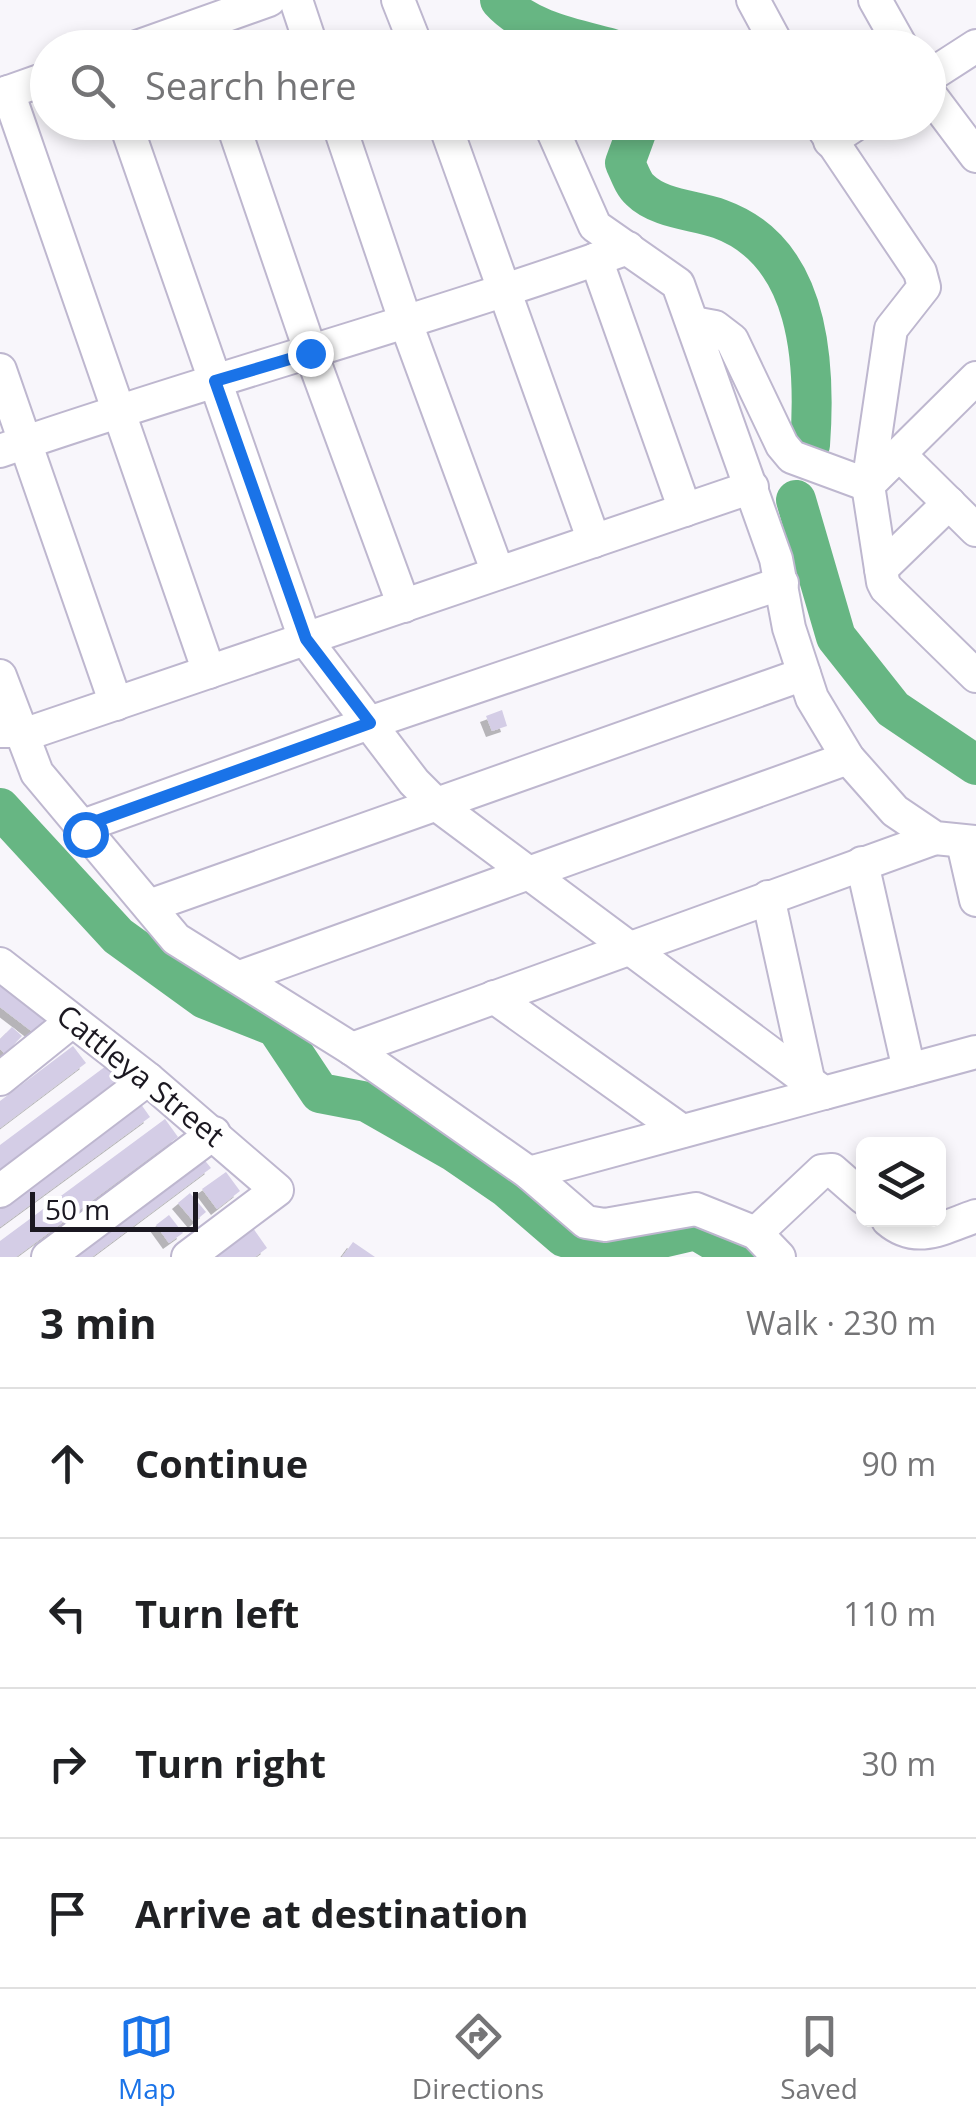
<!DOCTYPE html>
<meta charset="utf-8">
<style>
body{margin:0;font-family:"Open Sans",sans-serif;background:#f6f6f6;color:#202124}
.controls{position:absolute;right:30px;bottom:30px;display:grid;overflow:hidden;border-radius:15px;box-shadow:0 5px 15px #0003}
.controls button{width:90px;height:90px;display:grid;place-items:center;padding:0;border:0;border-bottom:2px solid #e0e0e0;background:#fff;color:#202124;font:50px sans-serif}
.scale{position:absolute;left:30px;bottom:25px;width:168px;box-sizing:border-box;padding-left:10px;border:5px solid #1b1821;border-top:0;font-size:28px;line-height:35px;white-space:nowrap;color:#1b1821;-webkit-text-stroke:8px #fff;paint-order:stroke}
.stop{position:absolute;width:30px;height:30px;margin:-22px;border:8px solid #1a73e8;border-radius:50%;background:#fff}
.stop.end{background:#1a73e8;border-color:#fff;box-shadow:0 2px 10px #0008}
.list{margin:0;padding:0;list-style:none}
h2{display:flex;justify-content:space-between;align-items:center;height:130px;margin:0;padding:0 40px;font-size:42px}
h2 small{font-size:32px;font-weight:400;color:#757577}
.list li{display:grid;grid-template-columns:65px 1fr auto;gap:30px;align-items:center;box-sizing:border-box;height:150px;padding:0 40px;border-top:2px solid #e0e0e0}
.list b{display:block;font-size:38px;white-space:nowrap}
.list em{font-size:32px;font-style:normal;color:#757577}
.icon{flex:none;width:55px;height:55px;fill:none;stroke:currentColor;stroke-width:2;stroke-linecap:round;stroke-linejoin:round}
.map{position:relative;flex:none;width:976px;height:1257px;overflow:hidden}
.search{position:absolute;background:#fff;box-shadow:0 5px 15px #0003;left:30px;right:30px;top:30px;height:110px;display:flex;align-items:center;gap:25px;box-sizing:border-box;padding:0 35px;border-radius:55px;color:#757577;font-size:38px}
.sheet{height:730px;background:#fff}
nav{display:flex;justify-content:space-around;align-items:center;box-sizing:border-box;height:140px;border-top:2px solid #e0e0e0;background:#fff;font-size:28px;color:#757577}
nav a{display:grid;justify-items:center;gap:5px}
nav .on{color:#1a73e8}
.map>svg:first-child{display:block}
.lines{fill:none;stroke-linecap:round;stroke-linejoin:round}
.river{stroke:#67b683;stroke-width:40}
.building{fill:#d4cde6;filter:url(#shadow)}
.minor-casing{stroke:#beb7cf;stroke-width:36}
.minor{stroke:#fff;stroke-width:32}
.route{stroke:#1a73e8;stroke-width:12}
.labels{text-anchor:middle;stroke-width:8;stroke-linejoin:round;paint-order:stroke}
.street-label{font-size:30px;fill:#1b1821;stroke:#fff}
</style>
<div class="map">
<svg width="976" height="1257" viewBox="0 0 976 1257">
<defs>
<filter id="shadow"><feDropShadow dx="-6" dy="6" stdDeviation="0" flood-color="#0004"/></filter>
</defs>
<rect width="100%" height="100%" fill="#f8f6fb"/>
<g class="lines">
<g class="river">
<path d="M 500,0 C 527,30 572,38 610,48"/>
<path d="M 640,122 L 625,163 C 629,171 633,184 640,190 C 659,209 695,210 720,219 C 811,252 816,364 810,445"/>
<polyline points="796,500 836,637 893,709 976,765"/>
<polyline points="0,808 118,936 205,999 276,1027 320,1093 367,1102 453,1151 507,1188 564,1237 595,1247 619,1248 696,1230 741,1257"/>
</g>
</g>
<g class="building">
<polygon points="502,710 507,726 492,731 486,716"/>
<polygon points="0,976 49,1014 34,1033 0,1007"/>
<polygon points="12,1027 22,1036 5,1054 0,1049 0,1039"/>
<polygon points="73,1046 86,1063 0,1128 0,1101"/>
<polygon points="106,1066 118,1082 0,1171 0,1145"/>
<polygon points="138,1100 150,1117 0,1227 0,1201"/>
<polygon points="165,1119 178,1137 16,1257 0,1257 0,1241"/>
<polygon points="198,1152 211,1168 92,1257 57,1257"/>
<polygon points="226,1172 240,1191 217,1209 202,1189"/>
<polygon points="190,1193 206,1212 194,1222 178,1203"/>
<polygon points="169,1215 183,1233 169,1243 156,1225"/>
<polygon points="248,1221 267,1248 255,1257 199,1257"/>
<polygon points="353,1242 375,1257 342,1257"/>
</g>
<g class="lines">
<g class="minor-casing">
<g id="minor">
<polyline points="296,0 312,48"/>
<polyline points="398,0 417,48"/>
<polyline points="753,0 779,48"/>
<polyline points="875,0 902,48"/>
<polyline points="134,48 269,0"/>
<polyline points="928,77 976,46"/>
<polyline points="8,92 209,672"/>
<polyline points="928,92 976,156"/>
<polyline points="0,95 48,78"/>
<polyline points="125,122 305,639 414,782 436,804 824,1093 976,1052"/>
<polyline points="232,122 311,353 404,606"/>
<polyline points="338,122 406,323 498,573"/>
<polyline points="444,122 594,541"/>
<polyline points="549,122 595,226 678,284 776,559 789,628 812,698 848,758 895,811 935,838 976,842"/>
<polyline points="819,122 920,272 924,287 891,329 868,485 883,582 886,588 976,676"/>
<polyline points="830,141 859,122"/>
<polyline points="596,259 685,510"/>
<polyline points="693,323 715,327 732,340 782,445 792,457 868,485 976,378"/>
<polyline points="0,370 116,704"/>
<path d="M 0,451 C 208,379 421,322 628,248"/>
<polyline points="899,454 976,530"/>
<polyline points="881,569 949,503"/>
<polyline points="0,676 37,773 176,939 352,1049 529,1173 586,1222 605,1225 696,1209 756,1233 779,1257"/>
<polyline points="2,731 35,731 752,487"/>
<polyline points="80,827 369,723 782,583"/>
<polyline points="963,843 976,900"/>
<polyline points="862,863 909,1070"/>
<polyline points="768,897 808,1079"/>
<polyline points="149,906 804,674"/>
<polyline points="0,964 148,1079 277,1190 188,1257"/>
<polyline points="240,977 848,758"/>
<polyline points="494,997 682,1131"/>
<polyline points="352,1049 935,838"/>
<polyline points="0,1079 72,1021"/>
<polyline points="529,1173 824,1093"/>
<polyline points="0,1191 148,1079"/>
<path d="M 888,1220 C 917,1245 944,1227 976,1216"/>
<polyline points="756,1233 822,1171 832,1170 864,1198"/>
<polyline points="48,1257 214,1133"/>
</g>
</g>
<use href="#minor" class="minor"/>
</g>
<g class="lines">
<polyline class="route" points="85,834 80,827 370,723 306,639 215,381 310,353"/>
</g>
<g class="labels">
<g class="street-label">
<text transform="translate(140 1076) rotate(39)" y="10">Cattleya Street</text>
</g>
</g>
</svg>
<div class="controls">
<button><svg class="icon" aria-label="layers" viewBox="0 0 24 24"><path d="M12 4l9 5-9 5-9-5zM3 14l9 5 9-5"/></svg></button>
</div>
<div class="scale">50 m</div>
<div class="stop" style="left:85px;top:834px"></div>
<div class="stop end" style="left:310px;top:353px"></div>
<div class="search"><svg class="icon" aria-label="search" viewBox="0 0 24 24"><circle cx="10" cy="10" r="6"/><path d="M15 15l6 6"/></svg>Search here</div>
</div>
<section class="sheet">
<h2>3 min<small>Walk · 230 m</small></h2>
<ul class="list">
<li><svg class="icon" aria-label="ahead" viewBox="0 0 24 24"><path d="M12 20V5M6 11l6-6 6 6"/></svg><div><b>Continue</b></div><em>90 m</em></li>
<li><svg class="icon" aria-label="left" viewBox="0 0 24 24"><path d="M17 20v-9H6M10 6l-5 5 5 5"/></svg><div><b>Turn left</b></div><em>110 m</em></li>
<li><svg class="icon" aria-label="right" viewBox="0 0 24 24"><path d="M7 20v-9h11M14 6l5 5-5 5"/></svg><div><b>Turn right</b></div><em>30 m</em></li>
<li><svg class="icon" aria-label="arrive" viewBox="0 0 24 24"><path d="M6 21V4h12l-3 4 3 4H6"/></svg><div><b>Arrive at destination</b></div></li>
</ul>
</section>
<nav>
<a class="on"><svg class="icon" aria-label="map" viewBox="0 0 24 24"><path d="M3 6l6-2 6 2 6-2v14l-6 2-6-2-6 2zM9 4v14M15 6v14"/></svg>Map</a>
<a><svg class="icon" aria-label="directions" viewBox="0 0 24 24"><path d="M12 3l9 9-9 9-9-9zM9 14v-3h6M13 9l2 2-2 2"/></svg>Directions</a>
<a><svg class="icon" aria-label="saved" viewBox="0 0 24 24"><path d="M7 4h10v16l-5-4-5 4z"/></svg>Saved</a>
</nav>
